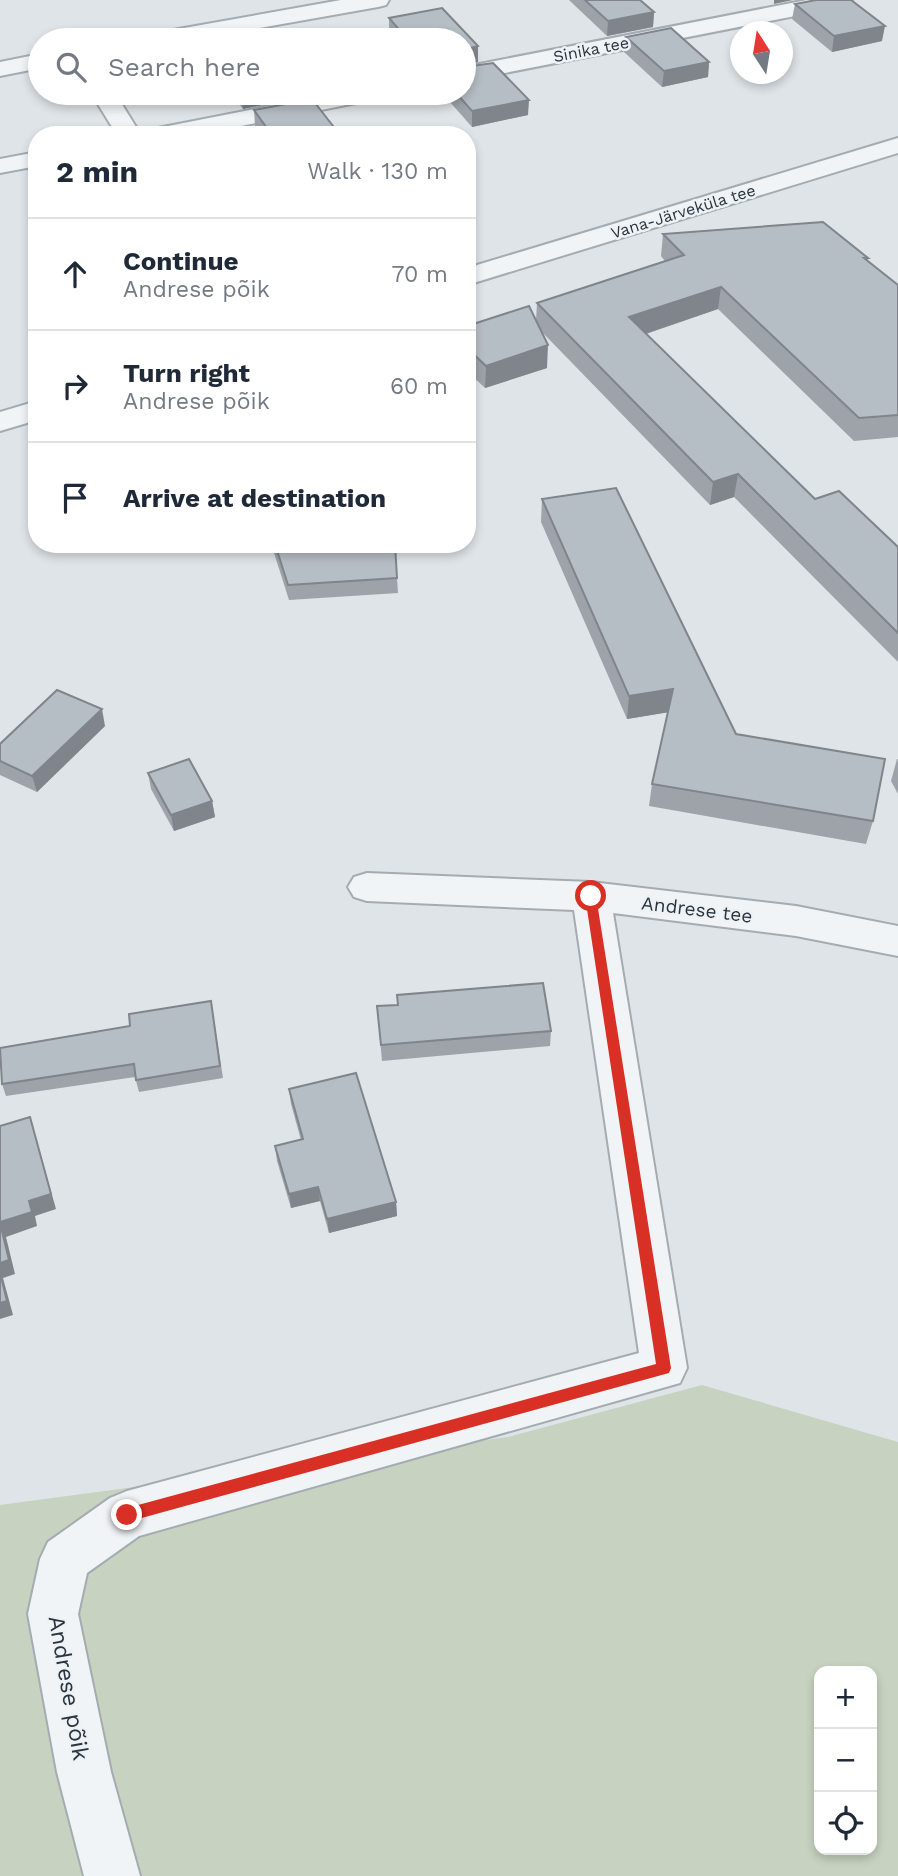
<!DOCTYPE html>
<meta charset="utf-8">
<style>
body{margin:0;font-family:"Work Sans",sans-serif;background:#f2f2f3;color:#1f2937}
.controls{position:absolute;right:21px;bottom:21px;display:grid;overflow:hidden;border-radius:14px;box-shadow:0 4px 10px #0003}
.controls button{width:63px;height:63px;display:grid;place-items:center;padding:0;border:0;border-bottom:2px solid #e0e1e3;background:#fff;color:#1f2937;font:35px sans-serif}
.compass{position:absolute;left:730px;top:21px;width:63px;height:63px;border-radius:50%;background:#fff;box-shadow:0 4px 10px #0003;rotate:348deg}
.stop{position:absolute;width:21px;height:21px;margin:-16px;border:5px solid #d93025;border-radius:50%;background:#fff}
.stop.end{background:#d93025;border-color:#fff;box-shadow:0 2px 7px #0008}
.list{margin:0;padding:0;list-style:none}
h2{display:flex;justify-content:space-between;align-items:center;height:91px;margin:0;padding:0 28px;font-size:30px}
h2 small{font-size:23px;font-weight:400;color:#747a83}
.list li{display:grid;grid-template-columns:46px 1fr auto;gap:21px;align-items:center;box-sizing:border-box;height:112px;padding:0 28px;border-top:2px solid #e0e1e3}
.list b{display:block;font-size:26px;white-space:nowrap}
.list p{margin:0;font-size:23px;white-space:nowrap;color:#747a83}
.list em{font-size:23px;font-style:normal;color:#747a83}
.icon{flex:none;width:38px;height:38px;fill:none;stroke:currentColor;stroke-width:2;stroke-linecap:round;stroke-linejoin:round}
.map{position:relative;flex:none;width:898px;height:1876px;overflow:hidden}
.search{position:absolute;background:#fff;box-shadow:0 4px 10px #0003;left:28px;top:28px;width:448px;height:77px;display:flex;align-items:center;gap:18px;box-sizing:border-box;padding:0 24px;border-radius:38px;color:#747a83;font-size:26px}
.panel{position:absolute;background:#fff;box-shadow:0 4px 10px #0003;left:28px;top:126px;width:448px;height:427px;border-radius:28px}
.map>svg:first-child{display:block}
.green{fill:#c7d2c0;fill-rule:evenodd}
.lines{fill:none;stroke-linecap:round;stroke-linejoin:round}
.minor-casing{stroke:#a4acb2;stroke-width:4}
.minor{fill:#f1f4f6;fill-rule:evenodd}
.wall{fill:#9da3a9}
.shaded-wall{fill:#7f858a}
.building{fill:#b6bec5;stroke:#7f858a;stroke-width:2}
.route{fill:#d93025}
.labels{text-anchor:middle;stroke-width:5;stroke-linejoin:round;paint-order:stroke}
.far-street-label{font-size:16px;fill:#28343f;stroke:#eef2f5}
.street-label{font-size:19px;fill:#28343f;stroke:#eef2f5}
.near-street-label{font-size:23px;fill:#28343f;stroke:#eef2f5}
</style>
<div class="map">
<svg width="898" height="1876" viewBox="0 0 898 1876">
<rect width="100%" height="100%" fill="#dfe4e8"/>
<path class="green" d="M 702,1385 L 898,1442 L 898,1876 L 0,1876 L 0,1505 L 508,1437 ZM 819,1671 L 872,1671 L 872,1850 L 819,1850 Z"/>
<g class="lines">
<g class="minor-casing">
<g id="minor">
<polygon points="341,0 389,0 386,5 378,7 192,40 145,40 148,35 156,33"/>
<polygon points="807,0 852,0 849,5 841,7 464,81 464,67"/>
<polygon points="40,54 40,68 0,76 0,62"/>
<polygon points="91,93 115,93 141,135 117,135"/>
<polygon points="336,93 383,93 379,98 371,100 196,135 146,135 149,130 158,128"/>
<polygon points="898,138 898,153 467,285 467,268"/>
<polygon points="37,152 37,166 0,173 0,159"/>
<polygon points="37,401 37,420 0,431 0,412"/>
<polygon points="367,873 591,882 796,906 898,926 898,956 796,936 613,913 687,1368 680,1383 139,1536 87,1573 78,1614 111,1772 140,1876 84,1876 57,1772 28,1614 40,1559 48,1542 110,1498 127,1491 639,1353 574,910 367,901 354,897 348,887 354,877"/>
</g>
</g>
<use href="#minor" class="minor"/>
</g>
<g class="wall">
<polygon points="569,0 640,0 654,12 653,27 607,36"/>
<polygon points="795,4 882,41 832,52 792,19"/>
<polygon points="442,8 478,46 478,62 464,65 464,40 395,40 389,34 389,18"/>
<polygon points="626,37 709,62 708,77 662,87 624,52"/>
<polygon points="231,93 299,93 300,97 243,109"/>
<polygon points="442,93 464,93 528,115 472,127"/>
<polygon points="254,110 340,135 262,135 255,126"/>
<polygon points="663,234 868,258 868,262 898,285 898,437 854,441 718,309 646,334 815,499 898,547 898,662 734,497 710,505 542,332 547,368 485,388 467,371 467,326 536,320 537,303 665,261 661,256"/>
<polygon points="542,499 736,734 873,821 866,844 649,806 652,784 668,712 627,719 541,522"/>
<polygon points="273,544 395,544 398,593 289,600 274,553"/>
<polygon points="105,726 37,792 0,775 0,744"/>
<polygon points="897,759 898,759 898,794 891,781"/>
<polygon points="148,773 212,801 215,817 174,831 151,789"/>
<polygon points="397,995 551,1031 550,1046 382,1061 377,1006 397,1005"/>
<polygon points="211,1001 223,1078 139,1092 135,1077 6,1096 2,1084 130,1026"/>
<polygon points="289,1089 396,1202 397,1216 329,1233 320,1201 291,1208 277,1161 275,1146 301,1140 291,1104"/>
</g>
<g class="shaded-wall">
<polygon points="774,0 793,0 774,4"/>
<polygon points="654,12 653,27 607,36 608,21"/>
<polygon points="885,26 882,41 832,52 834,36"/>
<polygon points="478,46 478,62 464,65 464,50"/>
<polygon points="709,62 708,77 662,87 664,71"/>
<polygon points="241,93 299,93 300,97 243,109"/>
<polygon points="529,100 528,115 472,127 472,111"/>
<polygon points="721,287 718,309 627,340 629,317"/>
<polygon points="548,345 547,368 485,388 486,366"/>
<polygon points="738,474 734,497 710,505 713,482"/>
<polygon points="673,689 670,712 627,719 629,696"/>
<polygon points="102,709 105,726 37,792 32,776"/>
<polygon points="212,801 215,817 174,831 171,815"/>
<polygon points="30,1117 56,1209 35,1216 37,1226 6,1237 15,1274 3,1278 13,1315 0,1319 0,1222 29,1201"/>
<polygon points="318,1187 320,1201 291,1208 289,1194"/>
<polygon points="396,1202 397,1216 329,1233 327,1219"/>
</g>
<g class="building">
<polygon points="585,0 640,0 654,12 608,21"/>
<polygon points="816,0 851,0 885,26 834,36 795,4"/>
<polygon points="442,8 478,46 464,50 464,40 408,40 389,18"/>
<polygon points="671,28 709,62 664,71 626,37"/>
<polygon points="493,63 529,100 472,111 456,93 464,93 464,67"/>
<polygon points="312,99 340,135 272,135 254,110"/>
<polygon points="823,222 868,258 864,258 898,285 898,415 859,418 721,287 629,317 815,499 839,491 898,547 898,633 738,474 713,482 537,303 684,255 663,234"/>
<polygon points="529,306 548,345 486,366 467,348 467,326"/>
<polygon points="616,488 736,734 885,759 873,821 652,784 673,689 629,696 542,499"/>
<polygon points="275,544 395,544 397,578 288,585"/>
<polygon points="57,690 102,709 32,776 0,761 0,744"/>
<polygon points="189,759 212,801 171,815 148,773"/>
<polygon points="543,983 551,1031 381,1045 377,1006 398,1005 397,995"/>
<polygon points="211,1001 220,1066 136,1080 134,1064 2,1084 0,1048 130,1026 129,1014"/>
<polygon points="356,1073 396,1202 327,1219 318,1187 289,1194 275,1146 303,1139 289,1089"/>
<polygon points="30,1117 51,1194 29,1201 32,1212 0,1222 0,1126"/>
<polygon points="0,1223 9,1260 0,1263"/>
<polygon points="0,1273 7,1301 0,1303"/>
</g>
<polygon class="route" points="591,892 596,896 671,1368 669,1373 127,1522 121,1520 119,1515 121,1510 127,1508 656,1364 585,896"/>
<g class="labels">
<g class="far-street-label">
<text transform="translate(591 49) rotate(-11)" y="6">Sinika tee</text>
<text transform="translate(683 211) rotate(-17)" y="6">Vana-Järveküla tee</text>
</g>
<g class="street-label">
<text transform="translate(697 909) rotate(7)" y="7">Andrese tee</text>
</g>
<g class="near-street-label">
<text transform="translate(69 1688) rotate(80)" y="8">Andrese põik</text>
</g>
</g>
</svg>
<div class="controls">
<button>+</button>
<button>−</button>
<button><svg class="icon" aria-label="locate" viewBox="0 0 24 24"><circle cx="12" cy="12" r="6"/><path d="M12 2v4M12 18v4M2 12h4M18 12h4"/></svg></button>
</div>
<svg class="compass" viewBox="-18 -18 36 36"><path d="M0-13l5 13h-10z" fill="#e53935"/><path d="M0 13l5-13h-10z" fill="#747a83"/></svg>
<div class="stop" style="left:591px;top:896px"></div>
<div class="stop end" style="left:127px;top:1515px"></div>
<div class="search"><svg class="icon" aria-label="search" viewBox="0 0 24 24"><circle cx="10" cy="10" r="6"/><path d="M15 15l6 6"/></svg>Search here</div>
<section class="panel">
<h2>2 min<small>Walk · 130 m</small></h2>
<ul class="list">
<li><svg class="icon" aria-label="ahead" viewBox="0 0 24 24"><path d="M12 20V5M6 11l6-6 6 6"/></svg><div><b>Continue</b><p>Andrese põik</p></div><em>70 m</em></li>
<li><svg class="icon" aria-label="right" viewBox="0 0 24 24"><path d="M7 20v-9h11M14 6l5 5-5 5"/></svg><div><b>Turn right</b><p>Andrese põik</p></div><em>60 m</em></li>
<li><svg class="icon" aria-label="arrive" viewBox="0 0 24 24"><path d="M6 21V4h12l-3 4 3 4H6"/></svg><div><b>Arrive at destination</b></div></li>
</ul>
</section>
</div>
